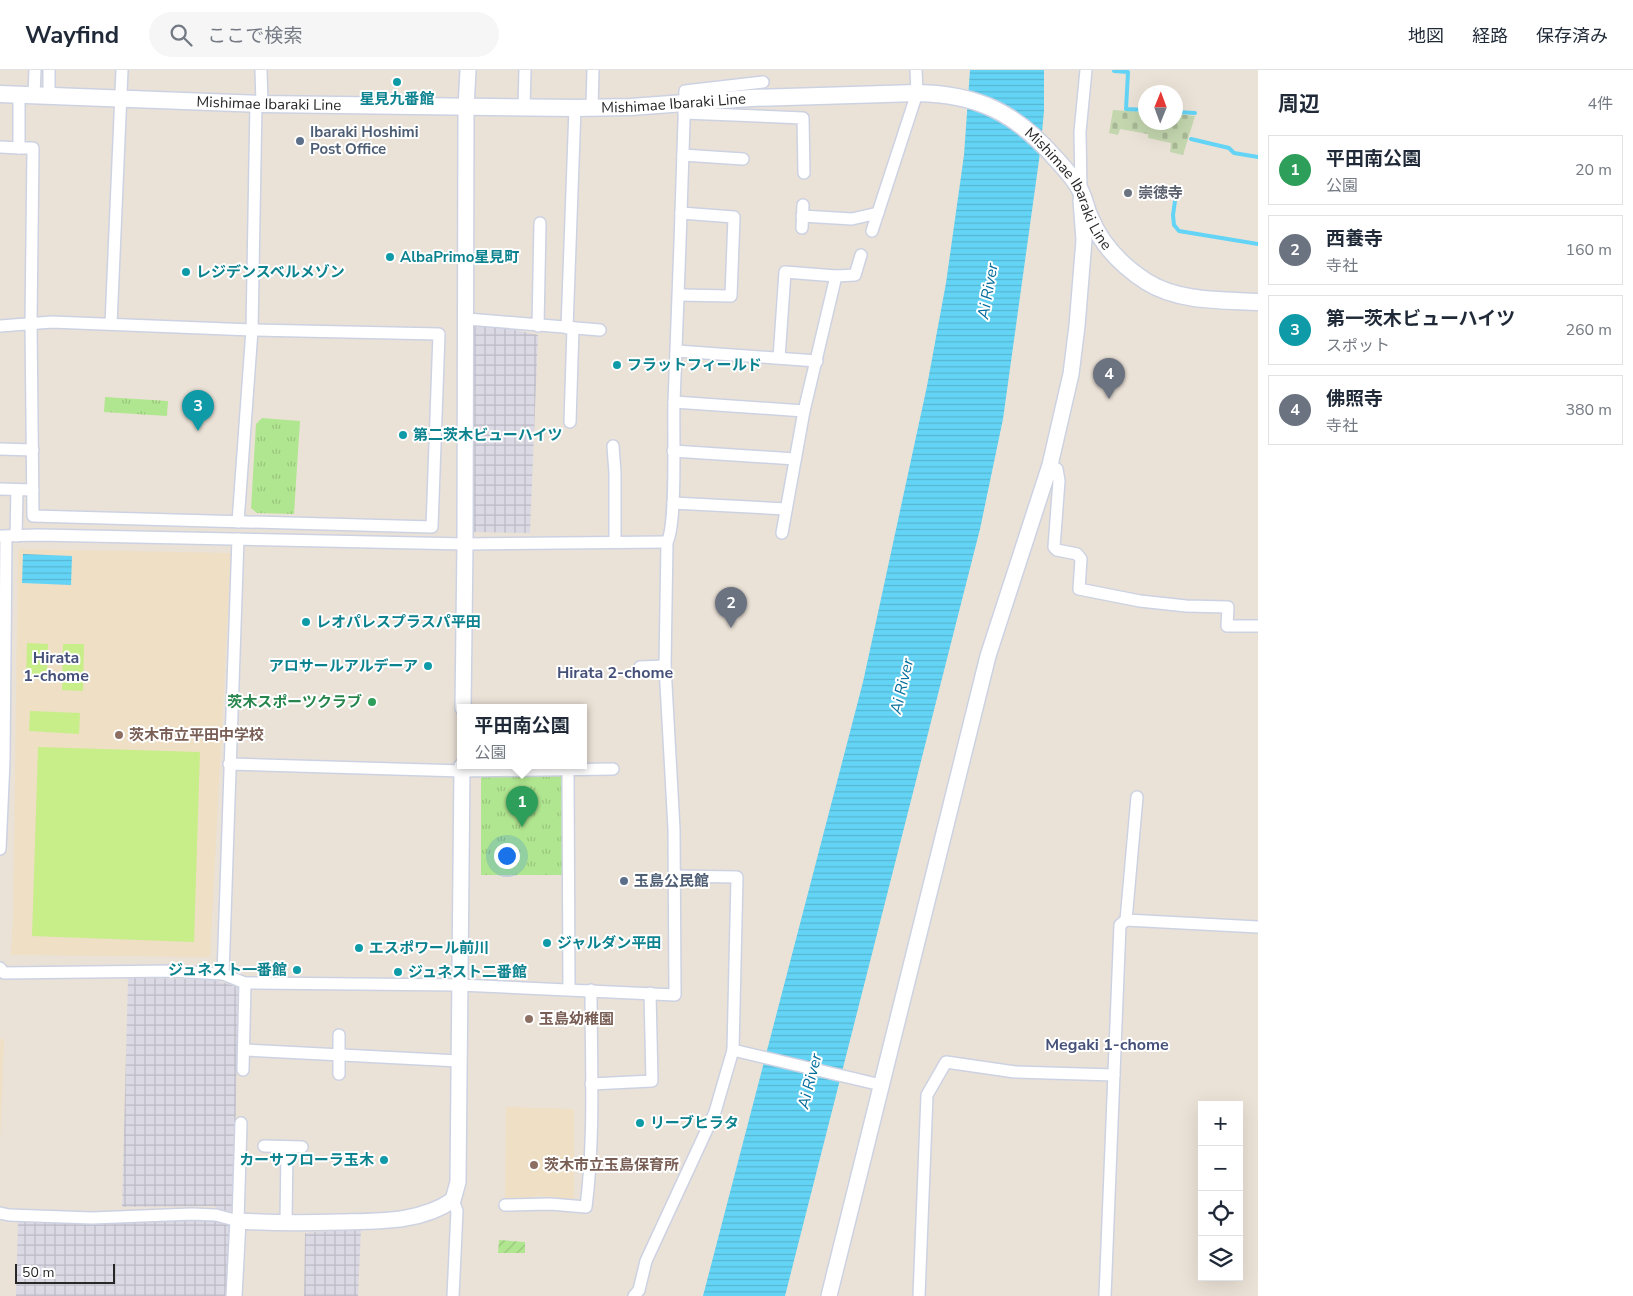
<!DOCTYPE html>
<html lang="ja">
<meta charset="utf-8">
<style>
body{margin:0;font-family:"Nunito Sans","Noto Sans JP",sans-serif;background:#f6f6f7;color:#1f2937}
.controls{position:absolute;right:15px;bottom:15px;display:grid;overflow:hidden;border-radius:0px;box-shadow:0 5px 20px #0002}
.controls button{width:45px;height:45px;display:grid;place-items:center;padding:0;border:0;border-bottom:1px solid #e0e1e3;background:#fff;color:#1f2937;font:25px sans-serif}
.compass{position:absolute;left:1138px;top:15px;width:45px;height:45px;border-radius:50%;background:#fff;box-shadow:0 5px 20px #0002;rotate:1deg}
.scale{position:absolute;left:15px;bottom:12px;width:100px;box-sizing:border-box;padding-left:5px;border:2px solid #272727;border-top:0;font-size:14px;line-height:18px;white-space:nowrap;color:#272727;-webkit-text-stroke:4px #fff;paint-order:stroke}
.you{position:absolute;left:506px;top:785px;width:18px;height:18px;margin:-12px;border:4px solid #fff;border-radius:50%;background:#1a73e8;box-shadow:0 0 0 8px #1a73e833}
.badge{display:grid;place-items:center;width:32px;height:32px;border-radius:50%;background:#3160ff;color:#fff;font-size:16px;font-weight:700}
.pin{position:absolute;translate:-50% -41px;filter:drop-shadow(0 1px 2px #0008)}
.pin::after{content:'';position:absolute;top:26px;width:18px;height:15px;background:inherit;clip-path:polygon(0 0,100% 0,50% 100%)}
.popup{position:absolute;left:457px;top:634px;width:130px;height:65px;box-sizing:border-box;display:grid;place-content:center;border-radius:0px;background:#fff;filter:drop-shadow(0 1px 4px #0005);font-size:16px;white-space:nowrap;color:#747a83}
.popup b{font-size:19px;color:#1f2937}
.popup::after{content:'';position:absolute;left:50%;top:100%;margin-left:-10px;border:10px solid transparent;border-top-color:#fff}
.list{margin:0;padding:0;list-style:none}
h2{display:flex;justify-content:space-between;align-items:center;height:65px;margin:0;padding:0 20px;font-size:21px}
h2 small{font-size:16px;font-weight:400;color:#747a83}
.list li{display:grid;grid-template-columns:32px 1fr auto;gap:15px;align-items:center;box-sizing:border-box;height:70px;margin:0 10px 10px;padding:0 10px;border:1px solid #e0e1e3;border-radius:0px}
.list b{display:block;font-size:19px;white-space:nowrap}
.list p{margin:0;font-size:16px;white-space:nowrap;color:#747a83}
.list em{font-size:16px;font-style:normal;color:#747a83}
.icon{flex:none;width:28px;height:28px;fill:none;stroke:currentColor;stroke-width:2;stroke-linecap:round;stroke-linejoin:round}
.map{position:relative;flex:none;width:1258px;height:1226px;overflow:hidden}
header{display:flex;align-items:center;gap:30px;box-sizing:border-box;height:70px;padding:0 25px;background:#fff;border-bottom:1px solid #e0e1e3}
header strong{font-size:24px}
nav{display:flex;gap:28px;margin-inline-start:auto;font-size:18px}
.search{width:350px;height:45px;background:#f6f6f7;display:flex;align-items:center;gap:12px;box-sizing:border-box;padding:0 18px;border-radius:28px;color:#747a83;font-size:19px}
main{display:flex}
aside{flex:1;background:#fff}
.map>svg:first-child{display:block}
.industrial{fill:url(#industrial-grid)}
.education{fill:#eedfc5}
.grass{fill:url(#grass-tufts)}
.cemetery{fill:url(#cemetery-stones)}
.garden{fill:url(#garden-furrows)}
.pitch{fill:#c8ee8a}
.water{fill:url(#water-rules)}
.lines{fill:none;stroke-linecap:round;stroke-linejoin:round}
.stream{stroke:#63d4f5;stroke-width:4}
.minor-casing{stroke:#cdd2e2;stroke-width:14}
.tertiary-casing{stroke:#cdd2e2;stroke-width:18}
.secondary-casing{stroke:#cdd2e2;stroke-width:19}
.minor{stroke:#fff;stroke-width:11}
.tertiary{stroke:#fff;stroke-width:15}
.secondary{stroke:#fff;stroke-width:16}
.culture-dot{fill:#0f9aa8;stroke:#fff;stroke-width:2}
.service-dot{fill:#5c6f8a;stroke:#fff;stroke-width:2}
.worship-dot{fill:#6b7280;stroke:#fff;stroke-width:2}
.leisure-dot{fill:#2e9e5b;stroke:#fff;stroke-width:2}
.education-dot{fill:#8d6e63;stroke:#fff;stroke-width:2}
.labels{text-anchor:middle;stroke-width:4;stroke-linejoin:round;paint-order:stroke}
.culture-label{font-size:15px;font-weight:bold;fill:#0d838f;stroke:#fff;text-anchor:start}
.street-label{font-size:15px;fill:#272727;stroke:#fff}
.service-label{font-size:15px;font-weight:bold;fill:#4e5e75;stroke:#fff;text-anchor:start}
.worship-label{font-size:15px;font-weight:bold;fill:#5b616d;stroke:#fff;text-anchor:start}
.leisure-label{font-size:15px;font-weight:bold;fill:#27864d;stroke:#fff;text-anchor:end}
.education-label{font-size:15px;font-weight:bold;fill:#785e54;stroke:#fff;text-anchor:start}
.water-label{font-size:16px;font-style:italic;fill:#066f9d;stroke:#fff}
.neighbourhood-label{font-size:16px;font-weight:bold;fill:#46517a;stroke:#fff}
</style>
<header>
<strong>Wayfind</strong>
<div class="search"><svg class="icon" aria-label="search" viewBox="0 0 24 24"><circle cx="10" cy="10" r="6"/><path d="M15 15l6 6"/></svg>ここで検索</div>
<nav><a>地図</a><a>経路</a><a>保存済み</a></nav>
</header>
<main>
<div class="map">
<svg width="1258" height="1226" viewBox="0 0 1258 1226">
<defs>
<pattern id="industrial-grid" width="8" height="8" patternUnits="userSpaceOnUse" patternTransform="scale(1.25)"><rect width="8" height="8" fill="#dbd9e3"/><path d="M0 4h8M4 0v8" fill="none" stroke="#bcbac3"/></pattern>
<pattern id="grass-tufts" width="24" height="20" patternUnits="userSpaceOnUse" patternTransform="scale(1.25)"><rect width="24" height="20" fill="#b1e690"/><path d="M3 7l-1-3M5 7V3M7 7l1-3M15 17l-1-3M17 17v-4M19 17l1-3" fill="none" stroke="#98c57c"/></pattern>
<pattern id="cemetery-stones" width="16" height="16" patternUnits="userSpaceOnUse" patternTransform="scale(1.25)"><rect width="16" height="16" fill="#c3d6ae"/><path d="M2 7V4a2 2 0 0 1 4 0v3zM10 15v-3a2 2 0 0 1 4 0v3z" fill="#a8b896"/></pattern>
<pattern id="garden-furrows" width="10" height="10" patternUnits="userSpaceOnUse" patternTransform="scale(1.25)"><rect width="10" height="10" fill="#b1e690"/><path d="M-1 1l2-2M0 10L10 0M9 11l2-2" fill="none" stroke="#98c57c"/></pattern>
<pattern id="water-rules" width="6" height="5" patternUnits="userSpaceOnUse" patternTransform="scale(1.25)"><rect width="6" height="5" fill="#63d4f5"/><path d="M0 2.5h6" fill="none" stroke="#56b6d2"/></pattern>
</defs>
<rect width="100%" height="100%" fill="#ebe2d7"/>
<g class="industrial">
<polygon points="474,256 499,257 538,265 530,463 474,462"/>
<polygon points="128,907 214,910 238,917 234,1141 219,1142 215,1136 122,1137"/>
<polygon points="215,1147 230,1152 227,1226 16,1226 18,1150"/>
<polygon points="361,1159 358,1226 304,1226 305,1163"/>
</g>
<g class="education">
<polygon points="18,479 231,483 210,887 11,885 13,846"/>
<polygon points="0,969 4,969 0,1075"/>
<polygon points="506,1037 574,1039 574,1129 540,1126 505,1130"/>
</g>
<g class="grass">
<polygon points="105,327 168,331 167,346 104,342"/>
<polygon points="262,348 300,351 294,444 257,443 251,438 256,354"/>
<polygon points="558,704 564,709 564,805 481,805 481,705"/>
</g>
<polygon class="cemetery" points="1113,40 1145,42 1146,52 1176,52 1176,44 1195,46 1183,85 1170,82 1171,73 1148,68 1148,64 1120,59 1118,65 1109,63"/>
<polygon class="garden" points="499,1170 525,1172 525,1183 498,1183"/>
<g class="pitch">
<polygon points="27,573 48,574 47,609 26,609"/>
<polygon points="63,574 84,574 83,621 62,620"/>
<polygon points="30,641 80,643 79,664 29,661"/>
<polygon points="38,677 200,682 194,872 32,866"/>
</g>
<g class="water">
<polygon points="970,0 1044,0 1044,41 1040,83 1003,349 980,459 785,1226 703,1226 863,612 927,316 946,213 964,85"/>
<polygon points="23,484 72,486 71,515 22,513"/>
</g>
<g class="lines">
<g class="stream">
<polyline points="1114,1 1128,2 1126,39 1146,40"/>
<polyline points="1176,42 1195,43"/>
<polyline points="1191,69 1229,78 1234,83 1258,87"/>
<polyline points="1176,124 1173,145 1174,155 1179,161 1258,174"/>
</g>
<g class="minor-casing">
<g id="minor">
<polyline points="261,0 262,34"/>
<polyline points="34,25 35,0"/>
<polyline points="49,25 49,0"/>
<polyline points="524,38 525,0"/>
<polyline points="592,38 593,0"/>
<polyline points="684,43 803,48 804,103"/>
<polyline points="0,77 19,78 19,25"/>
<polyline points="683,85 743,89"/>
<polyline points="1081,119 1080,62 1086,0"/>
<polyline points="802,146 852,149 878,143"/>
<polyline points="802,158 803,135"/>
<polyline points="872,161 917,23 916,0"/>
<polyline points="679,225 731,226 734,147 681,143"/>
<polyline points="467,249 600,260"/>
<polyline points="111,254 122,0"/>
<polyline points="0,256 52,252 252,260 439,264 432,457 33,446 31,253 33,78 19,78"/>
<polyline points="538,256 540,153"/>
<polyline points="567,258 575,38"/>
<polyline points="677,281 817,291"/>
<polyline points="779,288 785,202 836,206 855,205 861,185"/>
<polyline points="674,332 804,341"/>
<polyline points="570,352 573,258"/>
<polyline points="613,376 615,403 615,472"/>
<polyline points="0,379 33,380"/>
<polyline points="673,381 795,389"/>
<polyline points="1050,395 1057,399 1059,411 1054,477 1057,480 1077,484 1081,489 1079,519 1140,531 1186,536 1228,537 1227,556 1258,556"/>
<polyline points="0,419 33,420"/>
<polyline points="673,433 786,439"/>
<polyline points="238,452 252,260 256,33"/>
<polyline points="782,463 804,341 836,206"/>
<polyline points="0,466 39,465 465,474 667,472"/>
<polyline points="16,466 17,420"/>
<polyline points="640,597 665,596"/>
<polyline points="229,694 462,701 613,699"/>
<polyline points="568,699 569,919"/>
<polyline points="0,779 4,691 6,467"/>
<polyline points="1126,850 1137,727"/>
<polyline points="0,898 4,903 172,901 223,904 238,469"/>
<path d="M 223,904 L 245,913 L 459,915 L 675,925 L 674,759 L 665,596 L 667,472 C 677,455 673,357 674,332 C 678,228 682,125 685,21 L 763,12"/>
<polyline points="244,980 459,991"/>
<polyline points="733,980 881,1015"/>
<polyline points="243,1000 245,913"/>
<polyline points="339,1004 339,965"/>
<polyline points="591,1014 652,1011 650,923"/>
<polyline points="264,1076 302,1077"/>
<path d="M 505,1135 L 550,1134 L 586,1137 C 595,1066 591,992 591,920"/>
<polyline points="0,1143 9,1145 92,1148 192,1144 216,1145 238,1151 241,1053"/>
<polyline points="286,1153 287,1077"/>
<polyline points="453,1226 457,1141 453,1130"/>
<polyline points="634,1226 639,1220 646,1191 715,1042 733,980 737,807 673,806"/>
<polyline points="919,1226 927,1025 946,992 1015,1002 1114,1005"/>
<polyline points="1105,1226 1120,855 1126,850 1258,857"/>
</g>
</g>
<g class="tertiary-casing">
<g id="tertiary">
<polyline points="463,638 465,474 466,38 468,0"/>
<path d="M 234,1226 L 238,1151 C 272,1153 305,1153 338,1152 C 377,1151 420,1153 453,1130 L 458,1112 L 462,696"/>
<polyline points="829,1226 988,586 1050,395 1071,304 1077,256 1084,170 1081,130"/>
</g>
</g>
<g class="secondary-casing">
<g id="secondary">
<path id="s1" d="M 0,24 L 262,34 L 575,38 L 631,37 L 751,28 L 917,23 C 978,24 1016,43 1056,89 C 1065,99 1076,110 1081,122 C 1085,130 1086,139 1090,147 C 1101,174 1122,196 1147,212 C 1179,232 1222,230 1258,232"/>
</g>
</g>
<use href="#minor" class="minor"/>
<use href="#tertiary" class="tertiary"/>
<use href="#secondary" class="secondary"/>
</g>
<g class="culture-dot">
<circle cx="397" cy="12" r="5"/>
<circle cx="390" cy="187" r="5"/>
<circle cx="186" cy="202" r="5"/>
<circle cx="617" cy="295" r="5"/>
<circle cx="403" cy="365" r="5"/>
<circle cx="306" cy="552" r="5"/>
<circle cx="428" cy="596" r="5"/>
<circle cx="547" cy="873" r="5"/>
<circle cx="359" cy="878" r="5"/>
<circle cx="297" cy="900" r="5"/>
<circle cx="398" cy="902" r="5"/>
<circle cx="640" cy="1053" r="5"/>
<circle cx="384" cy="1090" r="5"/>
</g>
<g class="service-dot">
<circle cx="300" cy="71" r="5"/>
<circle cx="624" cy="811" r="5"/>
</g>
<circle class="worship-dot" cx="1128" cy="123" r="5"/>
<circle class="leisure-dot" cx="372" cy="632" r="5"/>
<g class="education-dot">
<circle cx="119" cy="665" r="5"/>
<circle cx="529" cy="949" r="5"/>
<circle cx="534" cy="1095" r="5"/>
</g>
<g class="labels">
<g class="culture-label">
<text x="397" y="34" text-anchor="middle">星見九番館</text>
<text x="400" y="192">AlbaPrimo星見町</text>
<text x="196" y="207">レジデンスベルメゾン</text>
<text x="627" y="300">フラットフィールド</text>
<text x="413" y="370">第二茨木ビューハイツ</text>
<text x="316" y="557">レオパレスプラスパ平田</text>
<text x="418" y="601" text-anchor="end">アロサールアルデーア</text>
<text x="557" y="878">ジャルダン平田</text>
<text x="369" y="883">エスポワール前川</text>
<text x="287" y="905" text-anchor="end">ジュネスト一番館</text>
<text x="408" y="907">ジュネスト二番館</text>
<text x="650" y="1058">リーブヒラタ</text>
<text x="374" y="1095" text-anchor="end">カーサフローラ玉木</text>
</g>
<g class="street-label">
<text dy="5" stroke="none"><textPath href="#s1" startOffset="269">Mishimae Ibaraki Line</textPath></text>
<text dy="5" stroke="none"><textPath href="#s1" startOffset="674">Mishimae Ibaraki Line</textPath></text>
<text dy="5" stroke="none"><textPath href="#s1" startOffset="1109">Mishimae Ibaraki Line</textPath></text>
</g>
<g class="service-label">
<text x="310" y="67">Ibaraki Hoshimi<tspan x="310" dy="17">Post Office</tspan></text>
<text x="634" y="816">玉島公民館</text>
</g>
<g class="worship-label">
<text x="1138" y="128">崇徳寺</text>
</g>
<g class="leisure-label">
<text x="362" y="637">茨木スポーツクラブ</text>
</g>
<g class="education-label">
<text x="129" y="670">茨木市立平田中学校</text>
<text x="539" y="954">玉島幼稚園</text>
<text x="544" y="1100">茨木市立玉島保育所</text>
</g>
<g class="water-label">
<text transform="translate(987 221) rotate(-80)" y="6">Ai River</text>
<text transform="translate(901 616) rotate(-77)" y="6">Ai River</text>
<text transform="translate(809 1011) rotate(-76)" y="6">Ai River</text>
</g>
<g class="neighbourhood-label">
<text x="56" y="593">Hirata<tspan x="56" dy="18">1-chome</tspan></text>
<text x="615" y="608">Hirata 2-chome</text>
<text x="1107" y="980">Megaki 1-chome</text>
</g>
</g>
</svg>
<div class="controls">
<button>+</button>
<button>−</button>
<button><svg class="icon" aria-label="locate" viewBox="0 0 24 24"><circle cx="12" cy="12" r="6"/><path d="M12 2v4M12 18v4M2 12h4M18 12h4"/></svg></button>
<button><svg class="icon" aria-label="layers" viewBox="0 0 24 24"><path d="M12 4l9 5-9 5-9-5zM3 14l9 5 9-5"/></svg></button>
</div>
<svg class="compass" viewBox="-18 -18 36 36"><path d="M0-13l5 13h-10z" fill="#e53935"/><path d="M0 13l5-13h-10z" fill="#747a83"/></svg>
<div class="scale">50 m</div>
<div class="you"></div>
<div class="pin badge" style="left:522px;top:757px;background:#2e9e5b">1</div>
<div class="popup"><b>平田南公園</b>公園</div>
<div class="pin badge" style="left:731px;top:558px;background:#6b7280">2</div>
<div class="pin badge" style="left:198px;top:361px;background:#0f9aa8">3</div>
<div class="pin badge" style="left:1109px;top:329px;background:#6b7280">4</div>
</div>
<aside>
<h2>周辺<small>4件</small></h2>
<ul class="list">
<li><span class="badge" style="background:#2e9e5b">1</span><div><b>平田南公園</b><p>公園</p></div><em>20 m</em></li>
<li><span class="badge" style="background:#6b7280">2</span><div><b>西養寺</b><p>寺社</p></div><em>160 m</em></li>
<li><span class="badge" style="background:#0f9aa8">3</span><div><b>第一茨木ビューハイツ</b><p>スポット</p></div><em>260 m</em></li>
<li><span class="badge" style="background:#6b7280">4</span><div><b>佛照寺</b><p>寺社</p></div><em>380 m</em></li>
</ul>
</aside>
</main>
